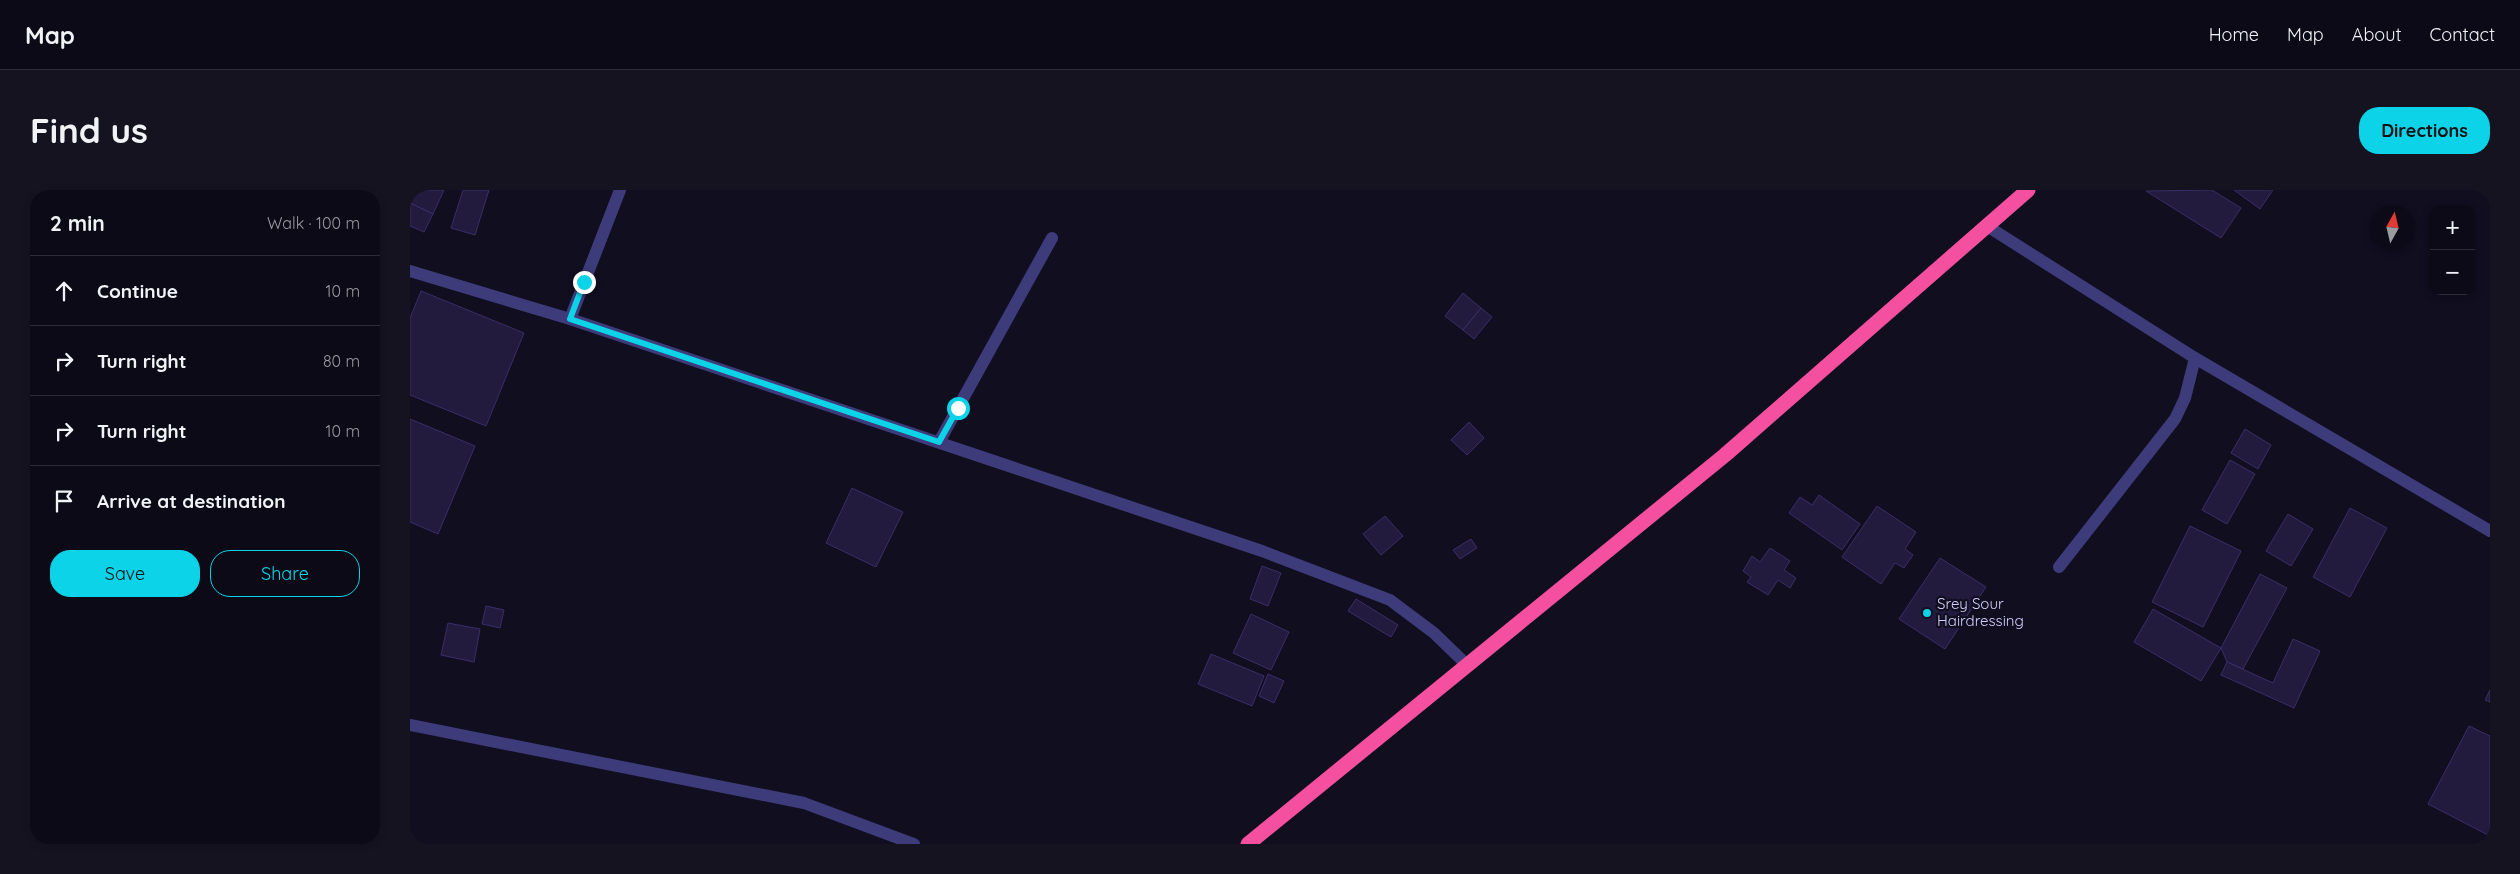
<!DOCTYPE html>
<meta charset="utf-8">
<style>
body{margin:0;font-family:Quicksand,sans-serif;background:#151320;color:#f1f3f6}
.controls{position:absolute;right:15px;top:15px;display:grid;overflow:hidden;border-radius:10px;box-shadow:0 2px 8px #0003}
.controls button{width:45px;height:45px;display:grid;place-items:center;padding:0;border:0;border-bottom:1px solid #2c2b36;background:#0c0a17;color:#f1f3f6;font:25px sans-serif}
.compass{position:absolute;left:1960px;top:15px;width:45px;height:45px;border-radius:50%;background:#0c0a17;box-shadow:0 2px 8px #0003;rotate:8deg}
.stop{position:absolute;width:15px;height:15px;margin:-11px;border:4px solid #0dd3e9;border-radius:50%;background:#fff}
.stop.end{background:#0dd3e9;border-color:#fff;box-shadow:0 1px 5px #0008}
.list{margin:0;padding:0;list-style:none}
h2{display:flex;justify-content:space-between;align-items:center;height:65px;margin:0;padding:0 20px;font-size:21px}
h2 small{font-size:16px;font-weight:400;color:#9a9aa1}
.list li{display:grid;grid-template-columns:32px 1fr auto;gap:15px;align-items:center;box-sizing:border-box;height:70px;padding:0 20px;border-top:1px solid #2c2b36}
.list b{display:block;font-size:19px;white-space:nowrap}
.list em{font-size:16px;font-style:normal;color:#9a9aa1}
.actions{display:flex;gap:10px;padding:15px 20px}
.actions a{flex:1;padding:11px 0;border:1px solid #0dd3e9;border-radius:20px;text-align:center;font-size:18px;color:#0dd3e9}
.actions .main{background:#0dd3e9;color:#111}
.icon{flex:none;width:28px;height:28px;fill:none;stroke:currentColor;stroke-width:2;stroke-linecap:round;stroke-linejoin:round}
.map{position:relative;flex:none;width:2080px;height:654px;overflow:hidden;border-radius:20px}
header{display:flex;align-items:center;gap:30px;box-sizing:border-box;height:70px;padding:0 25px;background:#0c0a17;border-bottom:1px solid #2c2b36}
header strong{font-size:24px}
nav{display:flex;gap:28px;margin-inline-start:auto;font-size:18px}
.intro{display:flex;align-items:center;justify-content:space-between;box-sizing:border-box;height:120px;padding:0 30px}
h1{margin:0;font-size:35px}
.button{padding:12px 22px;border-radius:20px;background:#0dd3e9;color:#111;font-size:18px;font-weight:700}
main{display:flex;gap:30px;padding:0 30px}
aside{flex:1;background:#0c0a17;border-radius:20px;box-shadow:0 2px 8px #0003}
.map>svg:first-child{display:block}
.building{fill:#221b3e;stroke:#3a2e69}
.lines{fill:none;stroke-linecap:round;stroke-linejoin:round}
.minor{stroke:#3e3b7b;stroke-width:12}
.highway{stroke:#f5509f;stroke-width:15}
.route{stroke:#0dd3e9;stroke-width:6}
.poi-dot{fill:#0dd3e9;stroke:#100e1f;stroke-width:2}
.labels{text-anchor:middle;stroke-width:4.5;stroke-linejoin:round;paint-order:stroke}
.poi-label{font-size:15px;fill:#d3cefc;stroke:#100e1f;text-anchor:start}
</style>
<header>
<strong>Map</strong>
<nav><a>Home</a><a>Map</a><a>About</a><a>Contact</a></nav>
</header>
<div class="intro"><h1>Find us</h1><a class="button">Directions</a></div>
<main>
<aside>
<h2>2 min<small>Walk · 100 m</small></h2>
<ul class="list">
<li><svg class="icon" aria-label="ahead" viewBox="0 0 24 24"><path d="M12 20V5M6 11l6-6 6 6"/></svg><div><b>Continue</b></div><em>10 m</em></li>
<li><svg class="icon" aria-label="right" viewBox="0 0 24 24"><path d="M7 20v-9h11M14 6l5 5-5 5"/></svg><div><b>Turn right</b></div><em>80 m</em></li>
<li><svg class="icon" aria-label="right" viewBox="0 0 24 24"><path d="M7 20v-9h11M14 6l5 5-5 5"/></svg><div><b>Turn right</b></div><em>10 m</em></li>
<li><svg class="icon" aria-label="arrive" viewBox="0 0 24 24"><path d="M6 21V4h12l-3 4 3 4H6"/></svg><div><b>Arrive at destination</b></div></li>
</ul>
<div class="actions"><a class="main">Save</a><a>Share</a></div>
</aside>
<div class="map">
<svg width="2080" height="654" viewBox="0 0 2080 654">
<rect width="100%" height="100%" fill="#100e1f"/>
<g class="building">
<polygon points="0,0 34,0 23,24 0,13"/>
<polygon points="53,0 79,0 65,45 41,38"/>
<polygon points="1802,0 1831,18 1811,48 1736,1"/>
<polygon points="1824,0 1863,0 1850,19"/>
<polygon points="0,13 23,24 14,42 0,36"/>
<polygon points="11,101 114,143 76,236 0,205 0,128"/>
<polygon points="1053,103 1071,118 1053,140 1035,126"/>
<polygon points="1071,118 1082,127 1064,149 1053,140"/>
<polygon points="0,229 65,256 28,344 0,332"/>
<polygon points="1059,232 1074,248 1057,265 1041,250"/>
<polygon points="1835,239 1861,255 1848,279 1821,263"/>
<polygon points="1820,270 1845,284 1817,334 1792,320"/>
<polygon points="442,298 493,322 466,377 416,353"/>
<polygon points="1409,305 1450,334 1432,360 1379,323 1390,307 1402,315"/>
<polygon points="1467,316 1506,342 1495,359 1503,365 1494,378 1485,373 1471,394 1432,367"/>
<polygon points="1940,318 1977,338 1940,407 1903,387"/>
<polygon points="1878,324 1903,339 1881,376 1856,361"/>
<polygon points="975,326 993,346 971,365 953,344"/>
<polygon points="1780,336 1831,361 1793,437 1742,412"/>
<polygon points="1061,349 1067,358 1050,369 1043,360"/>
<polygon points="1360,358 1380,371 1374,380 1386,388 1380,398 1368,390 1358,405 1337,392 1341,387 1333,381 1342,366 1350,372"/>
<polygon points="1530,368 1576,397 1535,459 1489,429"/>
<polygon points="852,376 871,383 858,416 840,409"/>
<polygon points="1850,384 1877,398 1833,479 1817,472 1811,458"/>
<polygon points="946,409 988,435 981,447 938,421"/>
<polygon points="76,416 94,420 90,438 72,434"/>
<polygon points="1743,419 1811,458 1791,491 1724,452"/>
<polygon points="841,424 879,442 861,480 823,463"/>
<polygon points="38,433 70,439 64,472 31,465"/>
<polygon points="1883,449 1910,461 1884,518 1811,485 1817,472 1863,493"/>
<polygon points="801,464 854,486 842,516 788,494"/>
<polygon points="858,484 874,491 864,513 849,506"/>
<polygon points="2080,500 2080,512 2075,510"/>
<polygon points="2059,536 2080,546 2080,646 2018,614"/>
</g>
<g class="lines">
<g class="minor">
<polyline points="1577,36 1785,168 2080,341"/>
<polyline points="0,81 160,129 852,361 980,410 1024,443 1058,476"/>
<polyline points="160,129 210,0"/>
<polyline points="529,252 642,48"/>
<polyline points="1649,377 1765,229 1775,208 1785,168"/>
<polyline points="0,535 394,613 504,654"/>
</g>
<polyline class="highway" points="838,654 1315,265 1618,0"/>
</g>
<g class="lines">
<polyline class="route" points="174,92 160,129 529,252 548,218"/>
</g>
<circle class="poi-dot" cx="1517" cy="423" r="5"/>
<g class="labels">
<g class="poi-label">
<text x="1527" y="419">Srey Sour<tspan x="1527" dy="17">Hairdressing</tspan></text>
</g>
</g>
</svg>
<div class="controls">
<button>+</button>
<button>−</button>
</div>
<svg class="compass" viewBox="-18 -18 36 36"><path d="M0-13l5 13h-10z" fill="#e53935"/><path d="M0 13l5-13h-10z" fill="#9a9aa1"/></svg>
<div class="stop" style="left:548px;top:218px"></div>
<div class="stop end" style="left:174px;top:92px"></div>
</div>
</main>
